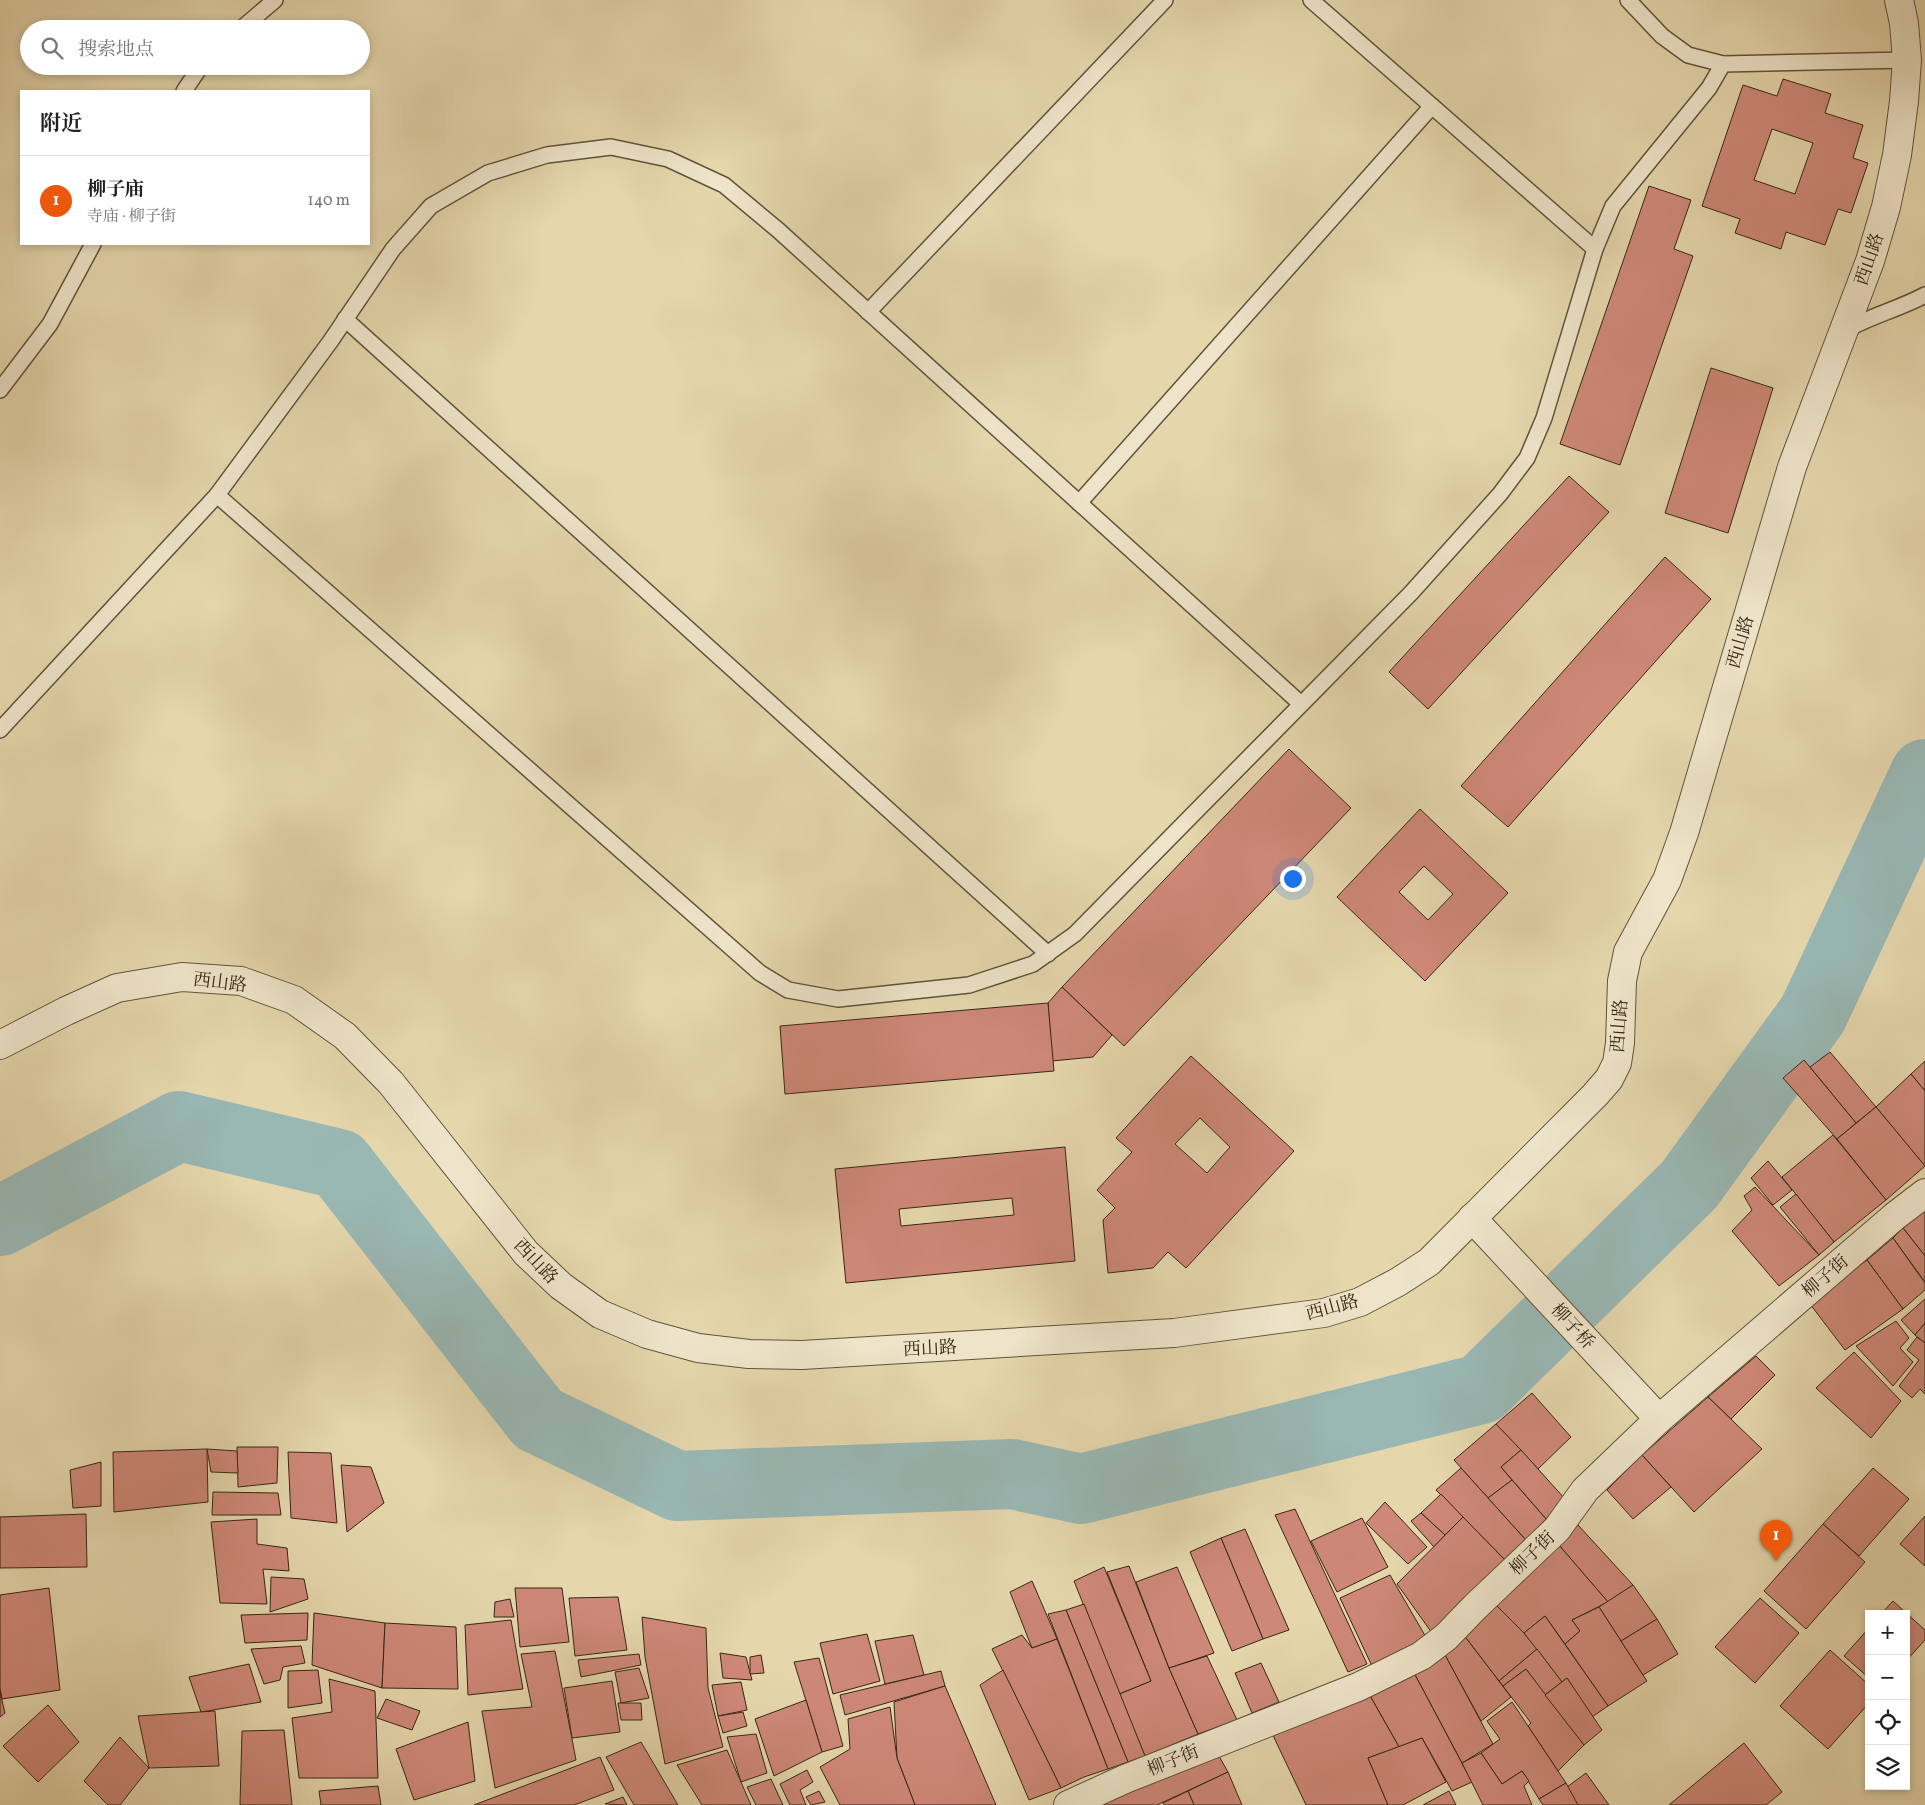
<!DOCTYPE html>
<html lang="zh">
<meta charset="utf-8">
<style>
body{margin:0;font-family:Vollkorn,"Noto Serif SC",serif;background:#f6f6f6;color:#222}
.controls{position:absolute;right:15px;bottom:15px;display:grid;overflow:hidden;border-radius:0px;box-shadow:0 2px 8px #0003}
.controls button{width:45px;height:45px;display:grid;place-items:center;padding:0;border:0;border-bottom:1px solid #e0e0e0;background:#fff;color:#222;font:25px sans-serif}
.you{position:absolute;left:1292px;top:878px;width:18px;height:18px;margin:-12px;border:4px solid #fff;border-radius:50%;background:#1a73e8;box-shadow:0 0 0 8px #1a73e833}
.badge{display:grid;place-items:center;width:32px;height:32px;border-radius:50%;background:#ea580c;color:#fff;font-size:16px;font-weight:700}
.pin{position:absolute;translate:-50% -41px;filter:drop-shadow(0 1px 2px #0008)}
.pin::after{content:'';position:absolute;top:26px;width:18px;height:15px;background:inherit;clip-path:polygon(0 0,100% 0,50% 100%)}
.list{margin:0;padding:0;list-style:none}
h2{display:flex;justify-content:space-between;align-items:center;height:65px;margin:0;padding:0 20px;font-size:21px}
h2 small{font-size:16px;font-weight:400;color:#767676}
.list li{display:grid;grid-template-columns:32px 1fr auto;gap:15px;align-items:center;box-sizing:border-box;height:90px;padding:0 20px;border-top:1px solid #e0e0e0}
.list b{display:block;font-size:19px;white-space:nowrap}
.list p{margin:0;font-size:16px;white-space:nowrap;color:#767676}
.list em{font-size:16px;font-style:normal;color:#767676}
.icon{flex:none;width:28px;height:28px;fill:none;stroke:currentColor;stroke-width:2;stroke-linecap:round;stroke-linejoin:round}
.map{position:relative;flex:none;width:1925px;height:1805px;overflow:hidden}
.search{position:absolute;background:#fff;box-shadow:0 2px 8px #0003;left:20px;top:20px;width:350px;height:55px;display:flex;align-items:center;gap:12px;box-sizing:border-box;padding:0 18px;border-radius:28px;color:#767676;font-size:19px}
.panel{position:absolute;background:#fff;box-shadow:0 2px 8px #0003;left:20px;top:90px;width:350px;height:155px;border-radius:0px}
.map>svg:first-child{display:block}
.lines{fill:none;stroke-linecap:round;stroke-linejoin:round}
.river{stroke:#99b7b3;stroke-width:70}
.building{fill:#ce8878;stroke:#372715;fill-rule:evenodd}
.lane-casing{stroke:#62533b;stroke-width:18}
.street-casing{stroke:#62533b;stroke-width:30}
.lane{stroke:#eee4c9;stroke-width:15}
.street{stroke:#eee4c9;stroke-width:28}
.labels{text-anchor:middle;stroke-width:4;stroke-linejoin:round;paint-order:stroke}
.street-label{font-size:18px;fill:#372715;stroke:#eee4c9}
</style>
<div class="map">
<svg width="1925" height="1805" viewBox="0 0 1925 1805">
<rect width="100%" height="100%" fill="#e5d6ac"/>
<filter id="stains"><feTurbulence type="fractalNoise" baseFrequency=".004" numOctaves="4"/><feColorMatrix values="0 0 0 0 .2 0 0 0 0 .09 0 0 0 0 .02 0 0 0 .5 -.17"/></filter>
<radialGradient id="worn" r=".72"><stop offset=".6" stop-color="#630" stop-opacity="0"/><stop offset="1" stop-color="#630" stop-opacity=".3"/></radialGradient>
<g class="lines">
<polyline class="river" points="0,1221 179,1126 339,1164 538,1419 677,1486 1012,1474 1081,1489 1481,1389 1689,1185 1813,1014 1925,774"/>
</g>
<g class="building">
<path d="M 1783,79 L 1831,94 L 1825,113 L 1863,125 L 1853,158 L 1868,163 L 1851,213 L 1838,209 L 1825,245 L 1786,232 L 1781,249 L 1735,233 L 1740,219 L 1702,206 L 1743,85 L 1777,96 ZM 1772,129 L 1813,143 L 1795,194 L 1754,180 Z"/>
<polygon points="1649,186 1691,200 1674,249 1693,256 1620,465 1560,444"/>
<polygon points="1711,368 1773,388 1728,533 1665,513"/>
<polygon points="1569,476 1609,512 1428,709 1389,672"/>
<polygon points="1665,557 1711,599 1508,827 1461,786"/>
<polygon points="1289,749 1351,808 1124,1046 1062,987"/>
<path d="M 1420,809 L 1508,893 L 1425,981 L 1337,897 ZM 1424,866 L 1453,894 L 1428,920 L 1399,892 Z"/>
<polygon points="1062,987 1112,1035 1093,1057 1052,1061 1048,1003"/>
<polygon points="1048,1003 1054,1071 785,1094 780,1026"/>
<polygon points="1830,1052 1876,1107 1856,1123 1810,1067"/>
<path d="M 1191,1056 L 1294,1151 L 1186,1268 L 1168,1252 L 1153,1268 L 1108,1273 L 1103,1220 L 1115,1208 L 1097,1190 L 1132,1152 L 1116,1138 ZM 1200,1118 L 1230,1147 L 1207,1173 L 1175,1144 Z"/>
<polygon points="1804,1060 1856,1123 1837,1139 1783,1078"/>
<polygon points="1925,1061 1925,1091 1911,1074"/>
<polygon points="1911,1074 1925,1091 1925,1166 1876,1107"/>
<polygon points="1876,1107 1925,1166 1886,1200 1837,1139"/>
<polygon points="1833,1135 1886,1200 1834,1242 1782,1177"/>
<path d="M 1065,1147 L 1075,1261 L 846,1283 L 835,1169 ZM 1012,1198 L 1014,1215 L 901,1226 L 899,1209 Z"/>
<polygon points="1768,1161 1792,1190 1773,1205 1751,1178"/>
<polygon points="1755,1187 1819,1255 1779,1286 1732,1231 1752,1210 1744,1196"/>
<polygon points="1796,1194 1834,1242 1819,1255 1780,1207"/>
<polygon points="1925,1208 1925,1256 1903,1228"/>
<polygon points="1903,1228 1925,1256 1925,1282 1893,1238"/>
<polygon points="1893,1238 1925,1283 1925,1290 1903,1309 1867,1260"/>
<polygon points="1867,1260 1903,1309 1845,1350 1810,1304"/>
<polygon points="1925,1299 1925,1323 1915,1335 1901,1320"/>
<polygon points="1896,1321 1909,1338 1900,1348 1913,1362 1893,1386 1856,1346"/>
<polygon points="1925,1323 1925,1343 1915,1335"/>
<polygon points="1917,1337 1925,1343 1925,1394 1920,1389 1912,1398 1899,1386 1919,1360 1907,1350"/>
<polygon points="1854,1352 1901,1401 1871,1438 1816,1388"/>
<polygon points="1756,1356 1775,1375 1731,1419 1708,1397"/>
<polygon points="1532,1393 1571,1437 1538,1469 1496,1424"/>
<polygon points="1708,1397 1762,1449 1694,1512 1642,1455"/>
<polygon points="1496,1424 1521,1450 1501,1467 1512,1480 1488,1498 1454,1460"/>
<polygon points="237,1447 278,1447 277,1483 238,1487"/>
<polygon points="207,1449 237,1451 238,1473 211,1472"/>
<polygon points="207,1449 208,1502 114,1512 113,1452"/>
<polygon points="1521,1450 1565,1499 1546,1519 1501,1467"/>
<polygon points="288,1452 331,1453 337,1523 291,1518"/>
<polygon points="1642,1455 1671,1487 1633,1519 1607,1490"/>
<polygon points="101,1462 101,1506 73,1508 70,1470"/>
<polygon points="341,1465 371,1467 384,1503 347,1532"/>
<polygon points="1461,1468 1526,1540 1505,1560 1436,1490"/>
<polygon points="1873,1468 1909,1499 1859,1556 1823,1524"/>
<polygon points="1512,1480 1546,1519 1526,1540 1488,1498"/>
<polygon points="213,1492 278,1493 281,1515 212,1515"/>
<polygon points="1441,1494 1463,1517 1445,1535 1421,1513"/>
<polygon points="1385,1502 1427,1547 1408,1564 1366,1523"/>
<polygon points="1295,1509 1367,1664 1348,1672 1275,1515"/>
<polygon points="1421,1513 1445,1535 1434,1547 1411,1521"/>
<polygon points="86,1514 87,1567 0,1568 0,1517"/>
<polygon points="1925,1516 1925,1566 1900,1544"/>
<polygon points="1463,1517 1505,1560 1432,1633 1397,1584"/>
<polygon points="1362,1518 1388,1567 1337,1592 1311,1541"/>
<polygon points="257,1519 257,1544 287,1548 289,1571 263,1569 267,1604 220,1603 211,1522"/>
<polygon points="1823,1524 1865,1562 1806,1629 1764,1591"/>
<polygon points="1578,1525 1633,1585 1608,1602 1558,1544"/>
<polygon points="1245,1529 1289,1630 1263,1639 1221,1538"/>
<polygon points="1221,1538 1263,1639 1232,1651 1190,1552"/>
<polygon points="1558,1544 1608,1602 1572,1620 1580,1631 1565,1644 1545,1616 1524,1633 1493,1602"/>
<polygon points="1129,1566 1169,1668 1198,1734 1145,1756 1119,1694 1151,1681 1107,1572"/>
<polygon points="1104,1567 1151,1681 1119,1694 1074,1581"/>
<polygon points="1177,1567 1214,1653 1169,1668 1136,1582"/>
<polygon points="1390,1575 1427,1639 1372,1666 1340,1598"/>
<polygon points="271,1577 304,1579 308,1599 270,1612"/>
<polygon points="1032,1581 1057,1639 1032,1648 1010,1592"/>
<polygon points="1633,1585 1657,1619 1621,1641 1599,1607"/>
<polygon points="49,1588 60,1690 2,1699 0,1688 0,1595"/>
<polygon points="515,1588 562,1588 569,1642 520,1647"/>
<polygon points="618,1597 627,1650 575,1656 569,1598"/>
<polygon points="1760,1598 1799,1633 1755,1683 1715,1647"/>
<polygon points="510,1599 514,1617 494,1617 495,1602"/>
<polygon points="1893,1601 1925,1630 1925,1640 1906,1661 1906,1614 1881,1614"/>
<polygon points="1493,1602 1524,1633 1537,1649 1499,1681 1463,1634"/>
<polygon points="1084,1604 1145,1756 1128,1762 1066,1610"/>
<polygon points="1599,1607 1647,1681 1608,1706 1565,1644 1580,1631 1572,1620"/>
<polygon points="1066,1610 1128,1762 1108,1769 1048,1614"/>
<polygon points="308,1613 307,1640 245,1643 241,1615"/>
<polygon points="314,1613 385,1623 382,1688 312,1665"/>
<polygon points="1545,1616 1608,1706 1592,1717 1567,1678 1562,1682 1524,1633"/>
<polygon points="642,1617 706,1628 708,1688 723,1747 665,1764 645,1657"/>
<polygon points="1657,1619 1678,1654 1643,1675 1621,1641"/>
<polygon points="511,1620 523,1689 468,1695 465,1625"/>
<polygon points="385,1623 456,1627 458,1689 382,1688"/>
<polygon points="1869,1628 1869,1678 1844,1656"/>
<polygon points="867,1634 880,1681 833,1694 820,1643"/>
<polygon points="1463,1634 1511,1697 1481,1721 1445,1655"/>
<polygon points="913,1635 924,1675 885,1684 875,1641"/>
<polygon points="1022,1635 1032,1648 1057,1639 1108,1769 1084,1777 1061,1788 992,1649"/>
<polygon points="301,1646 305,1663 283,1667 280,1680 264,1684 251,1649"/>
<polygon points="1537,1649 1562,1682 1545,1695 1526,1669 1503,1686 1499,1681"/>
<polygon points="1830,1650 1869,1685 1869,1703 1828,1749 1780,1706"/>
<polygon points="555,1651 576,1760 495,1788 482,1711 532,1707 521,1654"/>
<polygon points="720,1653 746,1657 752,1680 723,1678"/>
<polygon points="639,1654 641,1665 581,1677 578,1660"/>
<polygon points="761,1655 764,1673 750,1674 750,1657"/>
<polygon points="1445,1655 1493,1744 1462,1763 1413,1671"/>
<polygon points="1207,1656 1237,1720 1198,1734 1169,1668"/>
<polygon points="819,1658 843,1746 822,1752 794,1662"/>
<polygon points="1261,1663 1279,1702 1252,1713 1235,1673"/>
<polygon points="249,1664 261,1702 201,1712 189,1677"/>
<polygon points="639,1668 649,1698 621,1703 615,1672"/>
<polygon points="1526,1669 1584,1745 1558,1771 1528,1726 1531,1723 1503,1686"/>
<polygon points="318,1670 322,1703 288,1708 288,1671"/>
<polygon points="1003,1670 1061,1788 1029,1800 980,1685"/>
<polygon points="941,1671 945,1686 845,1715 840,1695"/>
<polygon points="1413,1671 1472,1782 1452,1791 1422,1738 1399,1747 1369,1694"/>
<polygon points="1567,1678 1602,1730 1584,1745 1545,1695"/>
<polygon points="329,1679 375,1691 378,1778 299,1778 292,1718 332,1712"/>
<polygon points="612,1681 620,1732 572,1738 564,1688"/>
<polygon points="741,1682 747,1710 718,1716 712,1685"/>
<polygon points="945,1686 996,1805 915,1805 897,1758 894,1702"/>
<polygon points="0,1692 5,1713 0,1717"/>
<polygon points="1369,1694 1399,1747 1368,1758 1388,1805 1306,1805 1270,1729"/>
<polygon points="386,1699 420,1711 412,1730 377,1718"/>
<polygon points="806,1700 822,1752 774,1776 755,1719"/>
<polygon points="1512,1702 1566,1783 1539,1799 1522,1771 1502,1784 1481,1753 1500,1739 1487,1721"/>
<polygon points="618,1703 641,1703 642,1720 621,1720"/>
<polygon points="48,1705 79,1742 38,1782 3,1746"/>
<polygon points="890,1707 897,1758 915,1805 840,1805 820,1767 850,1749 848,1719"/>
<polygon points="215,1711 219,1766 149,1768 138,1716"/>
<polygon points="743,1712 747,1726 723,1733 718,1716"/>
<polygon points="468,1722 475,1781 414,1800 396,1749"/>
<polygon points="284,1730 292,1805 240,1805 242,1731"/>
<polygon points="756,1734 767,1773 741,1782 727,1737"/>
<polygon points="120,1737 149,1768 120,1805 108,1805 84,1781"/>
<polygon points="1422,1738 1446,1782 1403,1805 1388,1805 1368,1758"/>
<polygon points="641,1742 678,1805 634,1805 606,1757"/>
<polygon points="1744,1743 1782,1792 1766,1805 1669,1805"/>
<polygon points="727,1750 751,1805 702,1805 677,1765"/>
<polygon points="1216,1751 1228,1772 1157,1805 1093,1805"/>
<polygon points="1481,1753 1502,1784 1522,1771 1529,1781 1524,1786 1532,1805 1483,1805 1462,1763"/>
<polygon points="600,1757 614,1790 574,1805 474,1805"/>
<polygon points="807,1770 813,1782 800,1790 806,1805 790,1805 780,1784"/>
<polygon points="1228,1772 1242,1805 1194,1805 1188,1791"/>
<polygon points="1586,1773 1609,1805 1578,1805 1567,1787"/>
<polygon points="771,1779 783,1805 756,1805 747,1787"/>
<polygon points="1566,1783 1578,1805 1543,1805 1539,1799"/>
<polygon points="378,1786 381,1805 321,1805 319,1791"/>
<polygon points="819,1791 825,1802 811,1805 806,1797"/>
<polygon points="1188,1791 1194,1805 1164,1805 1163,1803"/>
<polygon points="1449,1791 1456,1805 1423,1805"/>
<polygon points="623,1797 627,1805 605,1804"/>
</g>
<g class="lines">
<g class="lane-casing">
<g id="lane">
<polyline points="1311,0 1595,249"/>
<polyline points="1628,0 1662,36 1688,55 1723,64 1907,60"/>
<polyline points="241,29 275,0"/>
<polyline points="184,91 201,66"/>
<polyline points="868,312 1165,0"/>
<polyline points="345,319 1048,954"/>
<path d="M 1844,331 C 1870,316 1899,309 1925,295"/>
<polyline points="0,390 50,324 93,244"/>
<polyline points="217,495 760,973 788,990 838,999 969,985 1033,964 1075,934 1411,593 1500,494 1527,458 1544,418 1595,249 1613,206 1709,88 1723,64"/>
<polyline points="1079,503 1432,106"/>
<polyline points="0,730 217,495 330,342 393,249 431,206 488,173 547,155 611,147 668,159 724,185 778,230 1301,704"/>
</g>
</g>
<g class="street-casing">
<g id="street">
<polyline points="0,1045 66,1011 117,988 182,977 241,981 294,1000 345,1036 391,1083 526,1253 561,1286 600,1314 647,1334 698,1348 749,1354 802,1355 1174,1333 1324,1313 1360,1302 1398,1282 1429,1262 1595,1095 1609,1079 1617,1063 1620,1043 1622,981 1628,952 1667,880 1684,833 1792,467 1870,261 1886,207 1897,155 1904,101 1907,60 1904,23 1899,0"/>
<polyline points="1472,1218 1659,1419"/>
<polyline points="1068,1805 1125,1779 1358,1687 1421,1656 1446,1637 1475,1607 1557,1529 1585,1490 1659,1419 1895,1216 1925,1193"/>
</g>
</g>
<use href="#lane" class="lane"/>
<use href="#street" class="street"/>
</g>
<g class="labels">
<g class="street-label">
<text transform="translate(1869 259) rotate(-71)" y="6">西山路</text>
<text transform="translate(1740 642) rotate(-74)" y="6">西山路</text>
<text transform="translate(220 982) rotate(7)" y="6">西山路</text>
<text transform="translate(1619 1026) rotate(-86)" y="6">西山路</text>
<text transform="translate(536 1261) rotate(46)" y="6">西山路</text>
<text transform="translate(1825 1276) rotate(-41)" y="6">柳子街</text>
<text transform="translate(1332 1307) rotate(-15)" y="6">西山路</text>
<text transform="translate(1573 1326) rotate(47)" y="6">柳子桥</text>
<text transform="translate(930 1348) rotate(-3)" y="6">西山路</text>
<text transform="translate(1532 1553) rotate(-44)" y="6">柳子街</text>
<text transform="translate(1173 1760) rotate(-22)" y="6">柳子街</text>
</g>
</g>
<rect width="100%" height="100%" filter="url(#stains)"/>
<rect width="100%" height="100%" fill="url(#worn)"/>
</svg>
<div class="controls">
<button>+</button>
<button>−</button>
<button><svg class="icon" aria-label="locate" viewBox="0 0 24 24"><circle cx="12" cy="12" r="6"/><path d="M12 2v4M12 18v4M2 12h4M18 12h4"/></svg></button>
<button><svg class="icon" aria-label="layers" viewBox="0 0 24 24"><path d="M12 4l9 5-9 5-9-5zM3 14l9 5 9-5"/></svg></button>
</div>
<div class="you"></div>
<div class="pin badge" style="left:1776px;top:1561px">1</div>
<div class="search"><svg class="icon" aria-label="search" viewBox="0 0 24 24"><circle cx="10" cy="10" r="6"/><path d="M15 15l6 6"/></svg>搜索地点</div>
<section class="panel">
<h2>附近<small></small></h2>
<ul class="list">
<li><span class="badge">1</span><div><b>柳子庙</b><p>寺庙 · 柳子街</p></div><em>140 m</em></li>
</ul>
</section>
</div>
